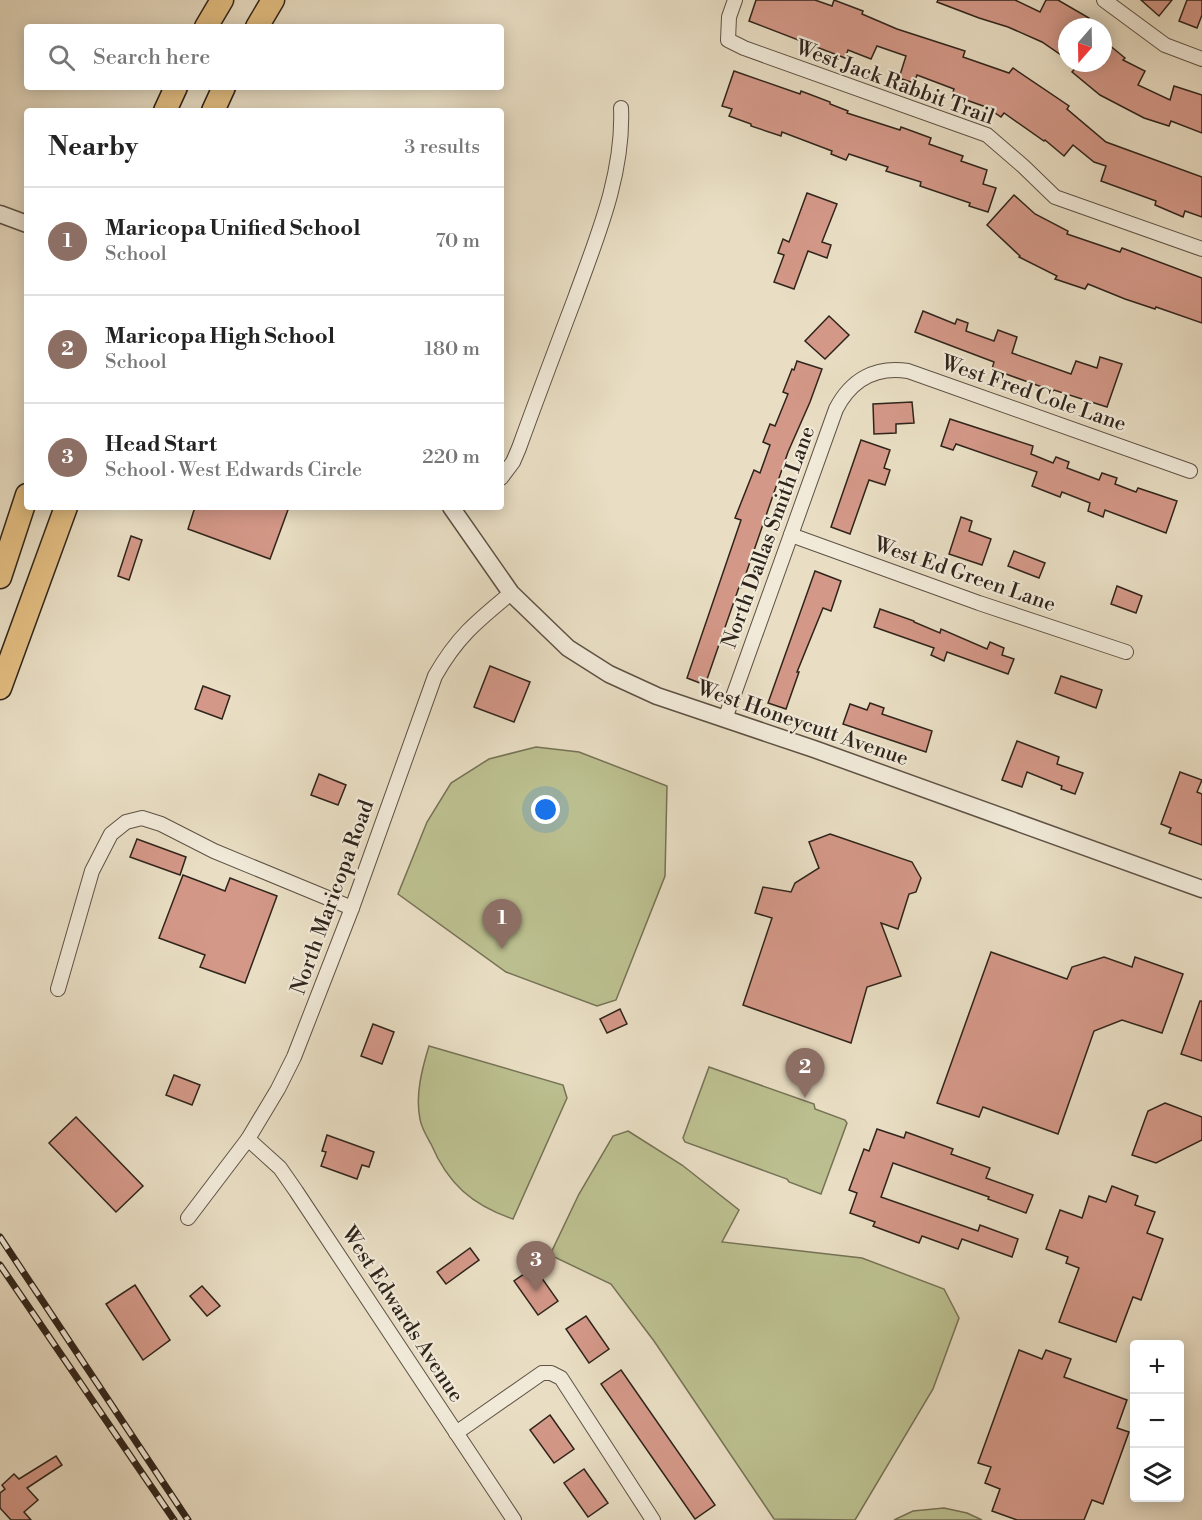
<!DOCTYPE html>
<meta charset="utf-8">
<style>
body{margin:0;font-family:"Libre Bodoni",serif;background:#f2f2f2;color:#222}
.controls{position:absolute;right:18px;bottom:18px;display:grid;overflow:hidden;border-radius:6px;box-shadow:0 3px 15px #0003}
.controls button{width:54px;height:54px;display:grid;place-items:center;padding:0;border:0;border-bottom:2px solid #e0e0e0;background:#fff;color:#222;font:30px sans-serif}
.compass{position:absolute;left:1058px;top:18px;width:54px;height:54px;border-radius:50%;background:#fff;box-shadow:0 3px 15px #0003;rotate:200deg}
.you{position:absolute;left:546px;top:810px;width:21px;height:21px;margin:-15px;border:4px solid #fff;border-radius:50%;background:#1a73e8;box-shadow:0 0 0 9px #1a73e833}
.badge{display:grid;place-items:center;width:39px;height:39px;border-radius:50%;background:#8f2418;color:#fff;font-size:20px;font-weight:700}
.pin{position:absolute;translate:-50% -50px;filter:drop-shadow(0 2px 3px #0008)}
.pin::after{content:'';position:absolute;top:32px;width:21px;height:18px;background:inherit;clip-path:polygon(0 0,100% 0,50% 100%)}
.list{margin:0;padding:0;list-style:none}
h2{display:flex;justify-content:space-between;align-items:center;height:78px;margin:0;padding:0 24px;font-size:26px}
h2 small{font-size:20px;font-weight:400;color:#767676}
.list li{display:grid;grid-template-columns:39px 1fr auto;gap:18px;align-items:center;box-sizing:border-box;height:108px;padding:0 24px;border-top:2px solid #e0e0e0}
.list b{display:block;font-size:22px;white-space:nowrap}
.list p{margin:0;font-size:20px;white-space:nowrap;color:#767676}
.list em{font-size:20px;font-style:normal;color:#767676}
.icon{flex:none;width:33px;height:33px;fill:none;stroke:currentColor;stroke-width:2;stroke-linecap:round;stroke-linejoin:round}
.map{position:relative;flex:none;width:1202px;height:1520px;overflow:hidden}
.search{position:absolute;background:#fff;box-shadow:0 3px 15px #0003;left:24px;top:24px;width:480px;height:66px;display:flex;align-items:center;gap:15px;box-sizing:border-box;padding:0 21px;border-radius:6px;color:#767676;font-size:22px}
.panel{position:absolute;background:#fff;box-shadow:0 3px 15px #0003;left:24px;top:108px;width:480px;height:402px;border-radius:6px}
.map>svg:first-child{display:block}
.green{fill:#bcc090;stroke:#767256;stroke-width:1.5}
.building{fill:#d49888;stroke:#2f241b;stroke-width:1.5}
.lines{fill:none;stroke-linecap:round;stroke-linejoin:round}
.minor-casing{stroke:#5e5245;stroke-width:16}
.tertiary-casing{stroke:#5e5245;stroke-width:19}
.trunk-casing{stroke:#2f241b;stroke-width:25}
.minor{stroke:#f1ead9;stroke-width:14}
.tertiary{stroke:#f1ead9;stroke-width:16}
.trunk{stroke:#e4bf82;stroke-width:22}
.rail-casing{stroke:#2f241b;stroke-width:7}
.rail{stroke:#f1ead9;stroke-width:4.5;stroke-dasharray:14;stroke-linecap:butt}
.labels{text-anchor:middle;stroke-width:4.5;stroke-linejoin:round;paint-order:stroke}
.street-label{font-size:21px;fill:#2f241b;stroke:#f1ead9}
</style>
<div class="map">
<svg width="1202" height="1520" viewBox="0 0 1202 1520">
<rect width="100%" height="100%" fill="#e9dec4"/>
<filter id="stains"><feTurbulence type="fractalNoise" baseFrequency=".00333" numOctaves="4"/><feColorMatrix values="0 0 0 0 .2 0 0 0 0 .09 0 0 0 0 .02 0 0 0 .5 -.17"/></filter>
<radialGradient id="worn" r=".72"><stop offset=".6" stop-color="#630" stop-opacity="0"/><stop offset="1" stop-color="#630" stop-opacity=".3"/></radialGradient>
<g class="green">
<polygon points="536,747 579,752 667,786 665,876 616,1000 597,1006 506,972 398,894 427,822 451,783 489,759"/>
<path d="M 429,1046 L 563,1085 L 567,1098 L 513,1219 C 472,1205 448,1184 431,1144 C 427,1137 421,1127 420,1119 C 415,1095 422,1069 429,1046 Z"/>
<polygon points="709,1067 814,1104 815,1109 845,1120 847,1123 821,1194 789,1182 787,1179 685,1142 683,1138"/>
<polygon points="628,1131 682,1165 739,1210 722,1242 862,1258 944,1289 959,1318 933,1389 855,1520 774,1519 654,1341 611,1284 550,1255 579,1194 613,1136"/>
<polygon points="944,1508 967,1513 982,1520 894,1520 913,1511"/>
</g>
<g class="building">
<polygon points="756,0 815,0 832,6 834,0 863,11 862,14 897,29 965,51 963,57 1009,73 1013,68 1069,106 1067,109 1106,142 1202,177 1202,217 1185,211 1183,217 1155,205 1156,201 1101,181 1106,166 1094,162 1073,145 1064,156 1045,140 1044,141 1004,113 1001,117 986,107 952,95 954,89 917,75 914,83 899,78 906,56 877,46 871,59 848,50 845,58 749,21"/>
<polygon points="938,0 1015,0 1040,12 1046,0 1058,0 1089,18 1083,27 1067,27 1067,59 1042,42 1008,27 979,18 937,2"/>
<polygon points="1141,0 1172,0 1159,16"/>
<polygon points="1187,0 1202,0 1202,15 1197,28 1179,21"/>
<polygon points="1103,40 1125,58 1123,60 1145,71 1138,85 1170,100 1174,86 1202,95 1202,133 1171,121 1169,126 1144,118 1100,95 1072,72 1080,63 1103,63"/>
<polygon points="734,71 800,94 801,91 830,102 830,104 848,111 847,113 900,130 901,127 931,138 929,144 963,156 961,161 987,170 983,184 996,188 988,212 969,206 970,203 920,186 921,182 886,171 888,167 849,154 846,160 831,154 832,151 782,132 781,136 751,126 751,124 729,116 732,109 722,106"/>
<polygon points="807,193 837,204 822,242 831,245 827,258 808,251 794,289 774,282 784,255 778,253 783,239 789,242"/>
<polygon points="1014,195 1035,214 1068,231 1067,234 1120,252 1122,248 1202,278 1202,323 1156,307 1155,309 1125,299 1088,284 1085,289 1055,279 1057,276 1019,257 1020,256 987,225"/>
<polygon points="923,311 955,324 957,319 968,323 966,331 994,341 998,330 1017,337 1012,353 1071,374 1076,361 1097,368 1100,357 1122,364 1107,407 1054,390 1053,391 992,369 994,362 915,332"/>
<polygon points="829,316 849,335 825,359 805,341"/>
<polygon points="797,361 822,369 810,402 788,452 741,588 739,587 705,685 687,678 741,520 735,518 754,470 760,473 770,445 763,442 770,424 775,426 788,394 783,392 792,369 794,370"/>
<polygon points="912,402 914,423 896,424 896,433 874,434 873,404"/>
<polygon points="950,419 1033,446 1031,454 1053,463 1056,457 1069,462 1067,468 1099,480 1102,473 1117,478 1115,484 1136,492 1138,488 1177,501 1166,533 1105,510 1103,517 1088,511 1090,503 1062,492 1060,497 1032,486 1037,472 956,444 953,450 941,446"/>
<polygon points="861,440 890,450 884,468 890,470 885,485 869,480 850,534 831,527"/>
<polygon points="195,507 289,507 270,559 188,529"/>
<polygon points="961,517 972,521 969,531 991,539 982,565 949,554"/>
<polygon points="131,536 142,540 129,580 118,576"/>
<polygon points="1014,551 1045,563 1039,578 1008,566"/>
<polygon points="815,571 841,581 831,611 823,608 797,672 799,672 786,709 768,703"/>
<polygon points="1117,586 1142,596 1136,613 1111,604"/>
<polygon points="880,609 914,621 914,622 940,633 941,629 987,649 990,642 1004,648 1002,655 1014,659 1008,674 947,652 944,661 931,655 934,648 874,627"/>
<polygon points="490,666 530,682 514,722 474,707"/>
<polygon points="1061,676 1102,690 1096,708 1055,693"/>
<polygon points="203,686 230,696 222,719 195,709"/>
<polygon points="870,703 884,708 882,714 932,731 926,752 843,724 850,704 867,710"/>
<polygon points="1017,741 1059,757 1057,764 1083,773 1075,794 1061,789 1062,786 1027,772 1022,787 1002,780"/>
<polygon points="1180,772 1202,780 1197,792 1202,794 1202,845 1169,833 1171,828 1161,824"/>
<polygon points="319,774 346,785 338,805 311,795"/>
<polygon points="830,834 912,862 921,878 916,892 909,894 898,929 881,923 901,976 867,987 851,1043 743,1005 772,918 755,913 763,887 791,892 795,883 819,868 809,842"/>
<polygon points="137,839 186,857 180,875 130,857"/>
<polygon points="183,875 225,891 230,878 277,896 245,983 200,967 205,955 159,938"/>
<polygon points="991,952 1067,979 1072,967 1104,957 1132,967 1135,957 1183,974 1162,1033 1122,1020 1094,1031 1058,1134 983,1107 979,1117 937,1103"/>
<polygon points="1200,1001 1202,1001 1202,1061 1181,1054"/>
<polygon points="620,1009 627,1024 607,1033 600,1019"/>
<polygon points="373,1024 394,1032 382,1064 361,1056"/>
<polygon points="174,1075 200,1085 192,1105 166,1095"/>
<polygon points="1165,1103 1202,1117 1202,1140 1156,1163 1132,1155 1148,1111"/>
<polygon points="76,1117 143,1186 116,1212 49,1143"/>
<polygon points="877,1129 904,1138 906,1132 953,1149 951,1154 990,1168 986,1178 1033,1195 1026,1213 988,1199 989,1197 893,1163 881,1197 978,1231 980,1225 1018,1239 1012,1257 962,1239 958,1249 922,1236 919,1243 873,1226 875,1222 850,1213 857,1193 849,1190 864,1149 869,1151"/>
<polygon points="327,1135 374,1152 369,1167 362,1165 357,1179 321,1166 326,1152 322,1151"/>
<polygon points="1112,1186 1138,1196 1135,1205 1155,1212 1147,1233 1163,1239 1141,1300 1133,1297 1116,1342 1059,1322 1079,1268 1066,1263 1068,1257 1046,1249 1060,1210 1082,1218 1089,1196 1106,1202"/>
<polygon points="470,1248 479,1260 446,1284 437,1272"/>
<polygon points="534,1267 558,1301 538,1315 514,1281"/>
<polygon points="135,1285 170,1340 143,1360 106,1304"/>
<polygon points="202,1286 220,1306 207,1316 190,1296"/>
<polygon points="586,1316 609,1349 589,1363 566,1329"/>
<polygon points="1019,1350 1042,1359 1046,1350 1071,1359 1064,1377 1127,1400 1117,1428 1129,1432 1103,1504 1092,1500 1084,1520 1017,1520 992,1511 1000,1489 985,1483 991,1467 978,1463"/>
<polygon points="621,1370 715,1505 695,1519 601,1384"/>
<polygon points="550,1415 574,1449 554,1463 530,1430"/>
<polygon points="56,1456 62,1465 27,1488 38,1500 24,1512 31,1520 11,1520 0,1508 0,1493 5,1489 2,1485 14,1474 19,1479"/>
<polygon points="584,1469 608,1503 588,1517 564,1483"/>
</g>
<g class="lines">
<g class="minor-casing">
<g id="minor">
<polyline points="735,0 729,17 728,40 744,48 987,135 1023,166 1055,197 1202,249"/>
<polyline points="1104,0 1165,45 1202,59"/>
<path d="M 501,478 L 513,462 L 519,448 C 537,398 556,348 575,298 C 597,237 624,174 621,108"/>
<polyline points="791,535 979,603 1126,652"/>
<path d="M 725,719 L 836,409 C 851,380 875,366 908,371 L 1190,471"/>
<polyline points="58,989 92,871 111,834 126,822 142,818 161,824 214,851 352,908"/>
<polyline points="248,1139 280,1168 296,1191 514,1520"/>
<path d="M 188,1218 L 248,1139 L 278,1089 L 294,1057 L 352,908 L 435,676 C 457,637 477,621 511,593"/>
<polyline points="456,1433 542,1373 551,1373 561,1378 653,1520"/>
</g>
</g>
<g class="tertiary-casing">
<g id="tertiary">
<polyline points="0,214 27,224"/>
<polyline points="451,507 511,593 568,648 609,674 657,696 814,749 1202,889"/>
</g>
</g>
<g class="trunk-casing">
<g id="trunk">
<polyline points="206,27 222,0"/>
<polyline points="257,27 273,0"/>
<polyline points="165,111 176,87"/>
<polyline points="213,111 224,87"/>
<polyline points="0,577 27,495"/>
<polyline points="0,688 66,507"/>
</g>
</g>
<use href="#minor" class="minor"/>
<use href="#tertiary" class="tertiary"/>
<use href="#trunk" class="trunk"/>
<g class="rail-casing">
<g id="rail">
<polyline points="0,1237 188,1520"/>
<polyline points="0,1265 174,1520"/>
</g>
</g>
<use href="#rail" class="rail"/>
</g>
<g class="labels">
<g class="street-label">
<text transform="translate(895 82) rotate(20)" y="7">West Jack Rabbit Trail</text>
<text transform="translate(1034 393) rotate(19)" y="7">West Fred Cole Lane</text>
<text transform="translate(768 537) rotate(-70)" y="7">North Dallas Smith Lane</text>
<text transform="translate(965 574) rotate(19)" y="7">West Ed Green Lane</text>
<text transform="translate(803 723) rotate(19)" y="7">West Honeycutt Avenue</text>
<text transform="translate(332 897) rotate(-70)" y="7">North Maricopa Road</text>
<text transform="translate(403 1314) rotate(57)" y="7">West Edwards Avenue</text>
</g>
</g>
<rect width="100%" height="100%" filter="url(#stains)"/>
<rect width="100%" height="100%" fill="url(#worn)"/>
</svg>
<div class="controls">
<button>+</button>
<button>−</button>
<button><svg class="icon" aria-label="layers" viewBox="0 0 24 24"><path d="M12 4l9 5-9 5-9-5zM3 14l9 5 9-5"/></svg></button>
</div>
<svg class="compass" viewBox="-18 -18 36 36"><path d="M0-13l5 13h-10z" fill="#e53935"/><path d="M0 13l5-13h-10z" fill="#767676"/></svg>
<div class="you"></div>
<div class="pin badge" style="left:502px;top:949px;background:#8d6e63">1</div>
<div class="pin badge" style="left:805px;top:1098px;background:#8d6e63">2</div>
<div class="pin badge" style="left:536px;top:1291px;background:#8d6e63">3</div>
<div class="search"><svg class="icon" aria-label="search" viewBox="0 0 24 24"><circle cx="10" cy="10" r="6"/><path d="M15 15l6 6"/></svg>Search here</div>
<section class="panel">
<h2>Nearby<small>3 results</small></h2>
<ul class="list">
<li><span class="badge" style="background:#8d6e63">1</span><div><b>Maricopa Unified School</b><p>School</p></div><em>70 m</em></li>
<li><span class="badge" style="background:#8d6e63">2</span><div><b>Maricopa High School</b><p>School</p></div><em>180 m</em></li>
<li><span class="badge" style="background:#8d6e63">3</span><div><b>Head Start</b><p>School · West Edwards Circle</p></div><em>220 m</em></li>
</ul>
</section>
</div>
